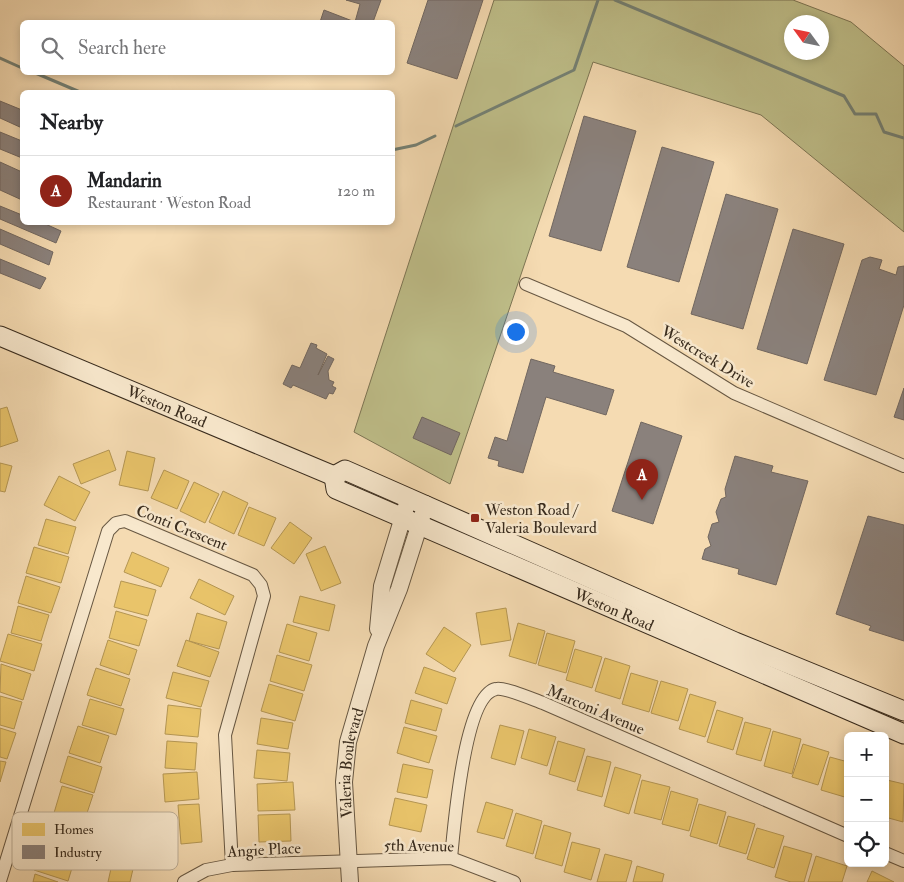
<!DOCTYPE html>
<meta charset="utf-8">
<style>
body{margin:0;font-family:"IM FELL Double Pica",serif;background:#f2f2f2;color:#202124}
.controls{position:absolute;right:15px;bottom:15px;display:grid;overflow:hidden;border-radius:8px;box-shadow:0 2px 8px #0003}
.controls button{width:45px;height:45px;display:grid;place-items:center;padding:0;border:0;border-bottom:1px solid #e0e0e0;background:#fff;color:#202124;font:25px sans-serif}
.compass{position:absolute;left:784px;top:15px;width:45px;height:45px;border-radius:50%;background:#fff;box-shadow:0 2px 8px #0003;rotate:303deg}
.you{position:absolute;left:515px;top:331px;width:18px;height:18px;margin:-12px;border:4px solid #fff;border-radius:50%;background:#1a73e8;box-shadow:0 0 0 8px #1a73e833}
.badge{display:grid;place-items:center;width:32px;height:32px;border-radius:50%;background:#8f2418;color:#fff;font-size:16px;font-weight:700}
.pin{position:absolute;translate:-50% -41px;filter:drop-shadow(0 1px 2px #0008)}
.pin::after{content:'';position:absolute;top:26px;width:18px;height:15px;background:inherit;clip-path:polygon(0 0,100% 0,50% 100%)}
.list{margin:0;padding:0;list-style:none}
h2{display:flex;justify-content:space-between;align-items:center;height:65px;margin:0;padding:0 20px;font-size:21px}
h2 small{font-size:16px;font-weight:400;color:#757577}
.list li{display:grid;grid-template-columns:32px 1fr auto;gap:15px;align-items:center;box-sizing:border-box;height:70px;padding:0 20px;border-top:1px solid #e0e0e0}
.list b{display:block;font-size:19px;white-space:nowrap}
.list p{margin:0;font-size:16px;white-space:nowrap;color:#757577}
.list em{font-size:16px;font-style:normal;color:#757577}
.icon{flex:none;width:28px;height:28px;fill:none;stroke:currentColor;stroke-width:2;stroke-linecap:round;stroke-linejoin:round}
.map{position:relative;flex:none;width:904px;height:882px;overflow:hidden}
.search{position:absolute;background:#fff;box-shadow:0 2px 8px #0003;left:20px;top:20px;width:375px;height:55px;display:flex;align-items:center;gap:12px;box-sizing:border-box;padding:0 18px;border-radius:8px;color:#757577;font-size:19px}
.panel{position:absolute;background:#fff;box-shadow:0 2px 8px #0003;left:20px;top:90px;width:375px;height:135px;border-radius:8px}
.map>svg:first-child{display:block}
.green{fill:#bfbf8a;stroke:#7c7554;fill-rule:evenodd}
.homes{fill:#e9c46a;stroke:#b49653}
.industry{fill:#8a817c;stroke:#716760}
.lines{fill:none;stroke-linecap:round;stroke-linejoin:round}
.stream{stroke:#748175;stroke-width:3}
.minor-casing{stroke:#675742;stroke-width:14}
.tertiary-casing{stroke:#675742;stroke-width:18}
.secondary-casing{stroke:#382b1d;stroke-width:21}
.minor{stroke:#f8e8cd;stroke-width:12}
.tertiary{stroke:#f8e8cd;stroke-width:16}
.secondary{stroke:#f8e8cd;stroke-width:19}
.poi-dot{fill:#8f2418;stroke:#f8e8cd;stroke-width:2}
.labels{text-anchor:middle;stroke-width:5;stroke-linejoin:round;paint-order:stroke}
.street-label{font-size:16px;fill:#382b1d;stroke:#f8e8cd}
.poi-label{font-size:16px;fill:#382b1d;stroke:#f8e8cd;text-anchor:start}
.key{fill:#f8e8cd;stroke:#beaf98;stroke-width:1}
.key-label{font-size:14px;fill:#382b1d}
</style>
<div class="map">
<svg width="904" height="882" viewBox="0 0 904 882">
<rect width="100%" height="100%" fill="#f5dbb2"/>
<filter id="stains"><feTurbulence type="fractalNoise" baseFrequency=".004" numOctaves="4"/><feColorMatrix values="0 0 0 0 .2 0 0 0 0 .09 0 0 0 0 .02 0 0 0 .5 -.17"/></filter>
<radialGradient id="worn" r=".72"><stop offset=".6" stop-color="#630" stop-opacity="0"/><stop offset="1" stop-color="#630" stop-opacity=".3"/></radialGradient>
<path class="green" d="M 494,0 L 793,0 L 851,22 L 904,66 L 904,232 L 761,115 L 593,62 L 450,484 L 354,432 ZM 792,22 L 822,22 L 822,52 L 792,52 Z"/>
<g class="homes">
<polygon points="7,407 18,441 0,447 0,409"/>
<polygon points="109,450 116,470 81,484 73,464"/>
<polygon points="127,451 155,458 148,491 119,485"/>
<polygon points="0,463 12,466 5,492 0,491"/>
<polygon points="164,470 189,481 177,509 151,498"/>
<polygon points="59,476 90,492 75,521 44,505"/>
<polygon points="194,482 219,494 205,523 180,511"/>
<polygon points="223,491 248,503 234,534 209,522"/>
<polygon points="249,507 276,518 264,546 238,535"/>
<polygon points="46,519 76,527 68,554 38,545"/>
<polygon points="290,522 312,538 294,564 271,548"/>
<polygon points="325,546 341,583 321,591 306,554"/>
<polygon points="34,547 69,557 61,583 26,573"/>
<polygon points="132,552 169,568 161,587 124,572"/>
<polygon points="26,576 60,587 51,613 18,603"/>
<polygon points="199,579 234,596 225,615 190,598"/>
<polygon points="121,581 156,590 148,616 114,607"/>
<polygon points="300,596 335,605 329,631 293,622"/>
<polygon points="18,606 49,615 41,641 11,633"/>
<polygon points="506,608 511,640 481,645 476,613"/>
<polygon points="116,611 147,620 139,646 109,638"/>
<polygon points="197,613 227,622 219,649 189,641"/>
<polygon points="518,623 545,631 536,664 509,656"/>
<polygon points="287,624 317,633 309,661 279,652"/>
<polygon points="444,627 471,645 454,672 426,654"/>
<polygon points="547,633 575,641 566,673 538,665"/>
<polygon points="8,634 42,644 34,671 0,661"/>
<polygon points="108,640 137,650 129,675 100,665"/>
<polygon points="186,640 219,652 210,677 177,666"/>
<polygon points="575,649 602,657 592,688 566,680"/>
<polygon points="277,655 312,665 304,691 270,681"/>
<polygon points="605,658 630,666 620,699 595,691"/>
<polygon points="1,664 31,674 23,700 0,692"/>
<polygon points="424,667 456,678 447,704 415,693"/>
<polygon points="96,668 130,679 121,706 87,695"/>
<polygon points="173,672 209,681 201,707 166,698"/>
<polygon points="631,673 658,681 649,712 622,704"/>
<polygon points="661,681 688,689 678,721 651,713"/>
<polygon points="269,684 303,694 295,721 261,711"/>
<polygon points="690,694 716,702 705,737 679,729"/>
<polygon points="0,696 22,702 14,729 0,725"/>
<polygon points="90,699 124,709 116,735 82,725"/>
<polygon points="411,700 442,709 436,731 405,723"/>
<polygon points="168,705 201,709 198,737 165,734"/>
<polygon points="717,710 743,718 733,750 707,742"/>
<polygon points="261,718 293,723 288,749 257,744"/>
<polygon points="745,722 771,729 761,761 736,754"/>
<polygon points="500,725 524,731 515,765 491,758"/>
<polygon points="78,726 109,736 100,763 69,753"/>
<polygon points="404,727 437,736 429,763 397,753"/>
<polygon points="0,728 16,733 7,759 0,757"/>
<polygon points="529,729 556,737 547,766 521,758"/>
<polygon points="773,731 801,739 792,774 764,766"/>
<polygon points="167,741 197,743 195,770 165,768"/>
<polygon points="558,741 585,749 575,782 549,774"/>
<polygon points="803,744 829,752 818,785 792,777"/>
<polygon points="257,750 290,753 287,781 254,778"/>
<polygon points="68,756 102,767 94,793 60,782"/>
<polygon points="587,756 611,762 602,797 577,790"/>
<polygon points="830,757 848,762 848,798 821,790"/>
<polygon points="0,761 6,762 0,782"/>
<polygon points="403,764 433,770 427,798 397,792"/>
<polygon points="615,767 641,775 629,814 604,806"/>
<polygon points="197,772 199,799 165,802 163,774"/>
<polygon points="642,780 670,787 661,820 634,813"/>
<polygon points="887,780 904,784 903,822 885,817"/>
<polygon points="293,782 295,810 258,811 257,784"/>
<polygon points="62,786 93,795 84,822 54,813"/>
<polygon points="671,791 698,799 689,831 662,824"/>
<polygon points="395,798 427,805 421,832 389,825"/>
<polygon points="486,802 513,810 504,839 477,832"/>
<polygon points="199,804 202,842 181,844 178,805"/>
<polygon points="699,804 726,812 717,844 690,836"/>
<polygon points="516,813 542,821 533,854 506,846"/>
<polygon points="290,814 291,841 259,842 258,815"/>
<polygon points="728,816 755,824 746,854 719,846"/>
<polygon points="544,825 571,833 562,866 535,858"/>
<polygon points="757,828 784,836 774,868 747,859"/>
<polygon points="572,842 600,849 591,880 564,872"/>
<polygon points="43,844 76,855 68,881 34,870"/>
<polygon points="784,846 812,854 804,882 791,882 775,877"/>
<polygon points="605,854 632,861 626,882 597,882"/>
<polygon points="816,856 847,866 842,882 808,882"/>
<polygon points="112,864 133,869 130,882 108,882"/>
<polygon points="637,866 664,874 662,882 633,882"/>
<polygon points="872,871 894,882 867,882"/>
<polygon points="35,874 58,882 33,882"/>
</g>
<g class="industry">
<polygon points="346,0 381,0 373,22 320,22 324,10 355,22 360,4"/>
<polygon points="428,0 483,0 457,79 407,63"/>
<polygon points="0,101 22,110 22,128 0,118"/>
<polygon points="584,116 636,131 601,251 549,236"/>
<polygon points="0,132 22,141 22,158 0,149"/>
<polygon points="662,147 714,162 679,282 627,267"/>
<polygon points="0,162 22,172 22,200 0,190"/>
<polygon points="726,194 778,209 743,329 691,314"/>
<polygon points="0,206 22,215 22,222 41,222 61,231 56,243 0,219"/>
<polygon points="0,229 53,252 49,265 0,244"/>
<polygon points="793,229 844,244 807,364 757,349"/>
<polygon points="870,257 882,260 879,269 896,275 898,267 904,266 904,305 876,395 824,380 862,260"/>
<polygon points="0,259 46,278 40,289 0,273"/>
<polygon points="311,343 317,345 316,348 327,354 318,375 328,356 334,359 328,371 329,380 334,382 332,386 336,388 333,394 329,393 326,399 293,385 291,388 283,384 292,365 300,368"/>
<polygon points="531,359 555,366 553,372 614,390 606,415 546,397 523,473 498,466 499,461 488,458 495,437 507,441"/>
<polygon points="904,388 904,420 894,417"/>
<polygon points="422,417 460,433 451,455 413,438"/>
<polygon points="641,422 682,436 653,524 612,511"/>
<polygon points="735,456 773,466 771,472 808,481 776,585 738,574 739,569 702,559 705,549 711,546 708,537 712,524 719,522 716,512 721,499 726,497 725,489"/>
<polygon points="868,516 904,525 904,641 869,630 871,626 836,614"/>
</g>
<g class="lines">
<g class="stream">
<polyline points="615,0 844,96 855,114 876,114 884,132 904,138"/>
<polyline points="0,58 22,68"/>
<polyline points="33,72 80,92"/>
<polyline points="456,126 574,70 598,0"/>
<polyline points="392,150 416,145 435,136"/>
</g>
<g class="minor-casing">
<g id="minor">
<polyline points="526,284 626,326 734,393 904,466"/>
<polyline points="885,853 904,861"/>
<path d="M 451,858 C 454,829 464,695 496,689 C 505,687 532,699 543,703 L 848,836"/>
<polyline points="0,881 108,531 116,523 125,521 253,575 261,585 264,596 225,735 232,865"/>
<polyline points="184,882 206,870 232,865 451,858 514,882"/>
</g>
</g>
<g class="tertiary-casing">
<g id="tertiary">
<polyline points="378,629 382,586 409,497"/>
<path id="s1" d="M 350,882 L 344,782 L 348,742 L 376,646 L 399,589 L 426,504"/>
</g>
</g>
<g class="secondary-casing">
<g id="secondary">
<path id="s2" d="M 0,336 L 334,476"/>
<path id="s3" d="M 334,476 L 336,489 L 904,734"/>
<polyline points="334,476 345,470 735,642 904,711"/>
</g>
</g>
<use href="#minor" class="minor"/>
<use href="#tertiary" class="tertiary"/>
<use href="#secondary" class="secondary"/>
</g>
<rect class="poi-dot" x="470" y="513" width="10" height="10" rx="2.5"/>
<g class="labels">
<g class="street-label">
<text transform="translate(708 356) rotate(31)" y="6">Westcreek Drive</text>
<text dy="6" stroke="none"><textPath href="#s2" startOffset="181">Weston Road</textPath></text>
<text transform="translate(182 527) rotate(22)" y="6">Conti Crescent</text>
<text dy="6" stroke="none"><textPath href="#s3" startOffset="316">Weston Road</textPath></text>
<text transform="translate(596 709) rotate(23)" y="6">Marconi Avenue</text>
<text dy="6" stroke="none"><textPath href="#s1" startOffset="120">Valeria Boulevard</textPath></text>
<text transform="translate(419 845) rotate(1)" y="6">5th Avenue</text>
<text transform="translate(264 849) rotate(-3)" y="6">Angie Place</text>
</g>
<g class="poi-label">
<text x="485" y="515">Weston Road /<tspan x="485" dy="18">Valeria Boulevard</tspan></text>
</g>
</g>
<rect x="12" y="812" width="166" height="58" rx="8" class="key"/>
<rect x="22" y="823" width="23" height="13" fill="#e9c46a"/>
<rect x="22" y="845" width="23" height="14" fill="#8a817c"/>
<g class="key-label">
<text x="54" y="834">Homes</text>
<text x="54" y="857">Industry</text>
</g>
<rect width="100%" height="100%" filter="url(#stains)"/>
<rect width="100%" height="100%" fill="url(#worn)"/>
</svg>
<div class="controls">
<button>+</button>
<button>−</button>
<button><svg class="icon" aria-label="locate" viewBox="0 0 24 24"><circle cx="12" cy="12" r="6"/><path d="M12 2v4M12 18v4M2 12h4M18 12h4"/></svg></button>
</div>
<svg class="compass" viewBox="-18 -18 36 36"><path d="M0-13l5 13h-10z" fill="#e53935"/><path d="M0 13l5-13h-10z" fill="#757577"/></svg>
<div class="you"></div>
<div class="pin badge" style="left:642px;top:500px">A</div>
<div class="search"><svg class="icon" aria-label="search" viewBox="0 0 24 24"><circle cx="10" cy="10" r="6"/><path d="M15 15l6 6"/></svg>Search here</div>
<section class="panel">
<h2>Nearby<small></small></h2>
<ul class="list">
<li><span class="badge">A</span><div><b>Mandarin</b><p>Restaurant · Weston Road</p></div><em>120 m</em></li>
</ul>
</section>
</div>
